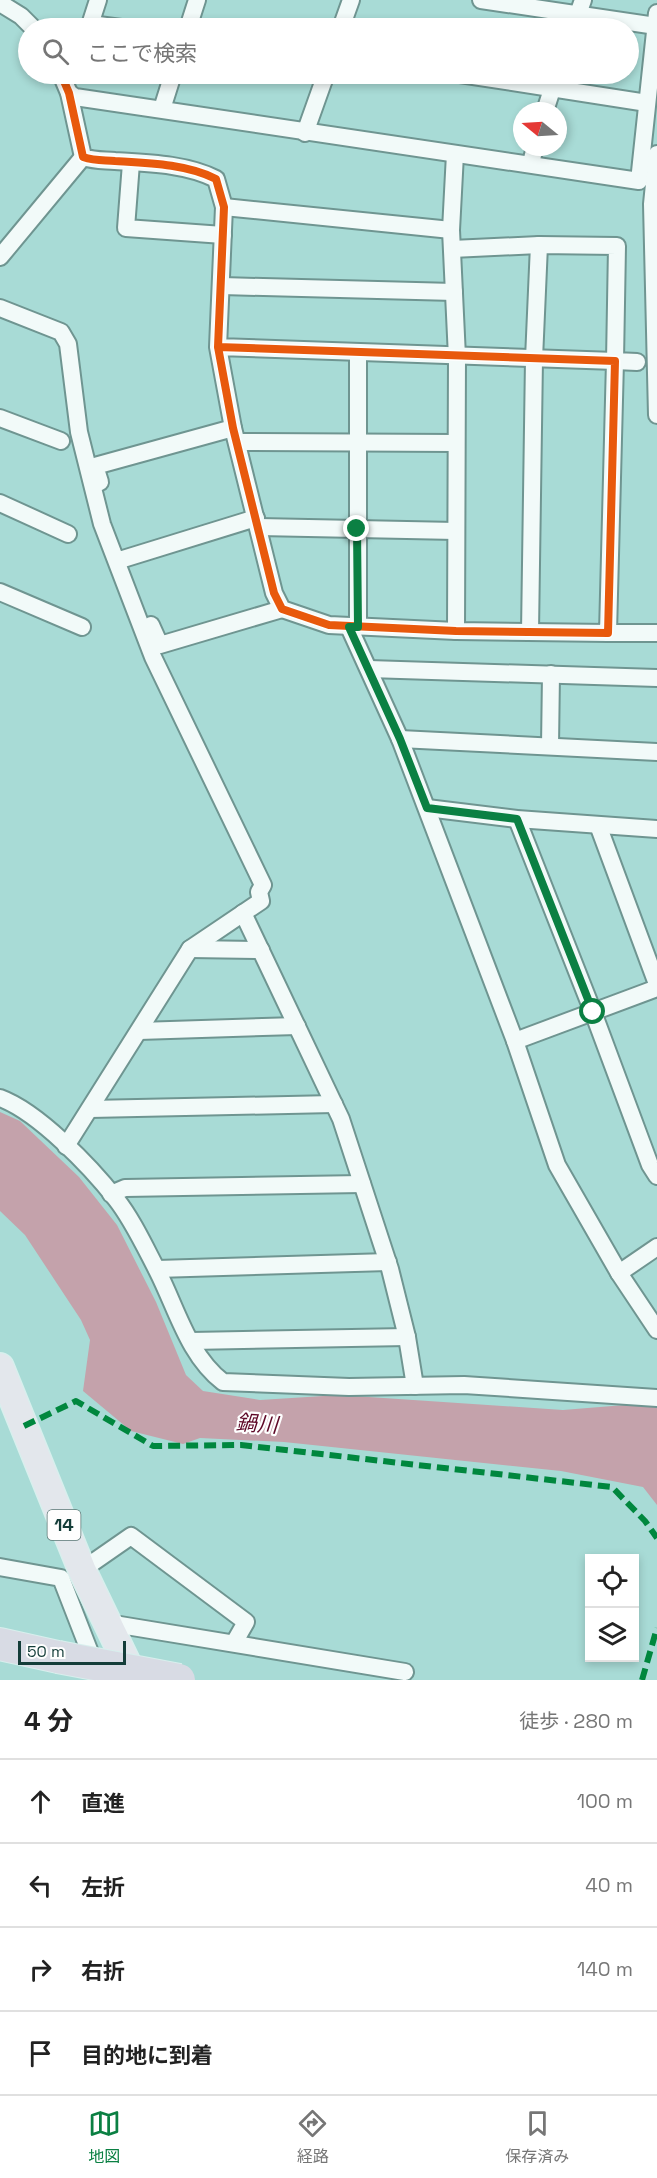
<!DOCTYPE html>
<html lang="ja">
<meta charset="utf-8">
<style>
body{margin:0;font-family:"Space Grotesk","Noto Sans JP",sans-serif;background:#f6f6f6;color:#222}
.controls{position:absolute;right:18px;bottom:18px;display:grid;overflow:hidden;border-radius:0px;box-shadow:0 3px 9px #0003}
.controls button{width:54px;height:54px;display:grid;place-items:center;padding:0;border:0;border-bottom:2px solid #e0e0e0;background:#fff;color:#222;font:30px sans-serif}
.compass{position:absolute;left:513px;top:102px;width:54px;height:54px;border-radius:50%;background:#fff;box-shadow:0 3px 9px #0003;rotate:288deg}
.scale{position:absolute;left:18px;bottom:15px;width:108px;box-sizing:border-box;padding-left:6px;border:3px solid #143d39;border-top:0;font-size:16px;line-height:21px;white-space:nowrap;color:#143d39;-webkit-text-stroke:4px #fefefe;paint-order:stroke}
.stop{position:absolute;width:18px;height:18px;margin:-14px;border:4px solid #0b8043;border-radius:50%;background:#fff}
.stop.end{background:#0b8043;border-color:#fff;box-shadow:0 2px 6px #0008}
.list{margin:0;padding:0;list-style:none}
h2{display:flex;justify-content:space-between;align-items:center;height:78px;margin:0;padding:0 24px;font-size:26px}
h2 small{font-size:20px;font-weight:400;color:#767676}
.list li{display:grid;grid-template-columns:39px 1fr auto;gap:18px;align-items:center;box-sizing:border-box;height:84px;padding:0 24px;border-top:2px solid #e0e0e0}
.list b{display:block;font-size:22px;white-space:nowrap}
.list em{font-size:20px;font-style:normal;color:#767676}
.icon{flex:none;width:33px;height:33px;fill:none;stroke:currentColor;stroke-width:2;stroke-linecap:round;stroke-linejoin:round}
.map{position:relative;flex:none;width:657px;height:1680px;overflow:hidden}
.search{position:absolute;background:#fff;box-shadow:0 3px 9px #0003;left:18px;right:18px;top:18px;height:66px;display:flex;align-items:center;gap:15px;box-sizing:border-box;padding:0 21px;border-radius:33px;color:#767676;font-size:22px}
.sheet{height:414px;background:#fff}
nav{display:flex;justify-content:space-around;align-items:center;box-sizing:border-box;height:84px;border-top:2px solid #e0e0e0;background:#fff;font-size:16px;color:#767676}
nav a{display:grid;justify-items:center;gap:3px}
nav .on{color:#0b8043}
.map>svg:first-child{display:block}
.water{fill:#c4a2ab}
.lines{fill:none;stroke-linecap:round;stroke-linejoin:round}
.street-casing{stroke:#6f9591;stroke-width:20}
.primary-casing{stroke:#d8efed;stroke-width:30}
.highway-casing{stroke:#d8efed;stroke-width:34}
.street{stroke:#f2faf9;stroke-width:16}
.primary{stroke:#e3e7ec;stroke-width:27}
.highway{stroke:#d8dbe4;stroke-width:32}
.highway-bridge-casing{stroke:#d8efed;stroke-width:34;stroke-linecap:butt}
.highway-bridge{stroke:#d8dbe4;stroke-width:32}
.quiet{stroke:#00873e;stroke-width:6;stroke-dasharray:12 6;stroke-linecap:butt}
.cycleway-casing{stroke:#fefefe;stroke-width:11}
.cycleway{stroke:#e8590c;stroke-width:8}
.route{stroke:#0b8043;stroke-width:8}
.labels{text-anchor:middle;stroke-width:4.5;stroke-linejoin:round;paint-order:stroke}
.shield{fill:#fefefe;stroke:#5a7774;stroke-width:1.5}
.shield-label{font-size:18px;font-weight:bold;fill:#143d39}
.water-label{font-size:21px;font-style:italic;fill:#5e0827;stroke:#fefefe}
</style>
<div class="map">
<svg width="657" height="1680" viewBox="0 0 657 1680">
<rect width="100%" height="100%" fill="#a8dbd6"/>
<polygon class="water" points="0,1112 20,1121 79,1177 117,1225 156,1302 186,1375 203,1391 260,1400 339,1395 563,1410 637,1404 657,1405 657,1505 643,1487 561,1471 284,1442 200,1438 183,1444 131,1431 83,1391 90,1340 81,1320 25,1235 0,1211"/>
<g class="lines">
<g class="street-casing">
<g id="street">
<polyline points="481,0 656,26"/>
<polyline points="0,3 21,16 33,28"/>
<polyline points="91,24 121,28"/>
<polyline points="89,28 98,0"/>
<polyline points="188,28 197,0"/>
<polyline points="341,28 351,0"/>
<polyline points="573,28 583,0"/>
<path d="M 61,74 L 69,93 L 83,157 C 95,161 103,160 115,161 C 148,163 187,164 216,179 L 224,207 L 218,347 L 233,428 L 274,593 L 282,609 L 329,625 L 456,631 L 608,633 L 615,361 L 218,347"/>
<polyline points="460,74 647,103"/>
<polyline points="69,93 75,97 639,181 657,13"/>
<polyline points="162,109 173,74"/>
<polyline points="545,111 557,74"/>
<polyline points="305,133 326,74"/>
<polyline points="455,154 451,230 457,357 456,631"/>
<polyline points="657,154 652,204 657,415"/>
<polyline points="131,163 126,228 223,235"/>
<polyline points="531,163 535,147"/>
<polyline points="224,207 451,230"/>
<polyline points="452,249 539,245 617,246 615,361 637,362"/>
<polyline points="0,257 83,157"/>
<polyline points="222,286 454,292"/>
<polyline points="0,308 61,332 68,344 79,432 102,524 153,657 263,885 259,892 261,901 190,949 66,1146"/>
<polyline points="358,353 358,627"/>
<polyline points="0,418 61,441"/>
<polyline points="237,442 456,443"/>
<polyline points="100,482 95,466 233,428"/>
<polyline points="0,503 68,534"/>
<polyline points="259,527 456,531"/>
<polyline points="123,559 256,518"/>
<polyline points="0,592 82,627"/>
<polyline points="151,625 160,645 282,609"/>
<polyline points="349,627 400,739 515,1041 557,1165 619,1273 657,1330"/>
<polyline points="530,632 534,359 539,245"/>
<polyline points="608,633 657,633"/>
<polyline points="369,669 657,678"/>
<polyline points="400,739 657,752"/>
<polyline points="550,746 551,674"/>
<polyline points="427,808 517,819 657,829"/>
<polyline points="517,819 593,1012 650,1165 657,1176"/>
<polyline points="598,825 657,984"/>
<polyline points="243,913 341,1119 390,1269 407,1337 415,1386"/>
<polyline points="190,949 261,950"/>
<polyline points="139,1031 297,1026"/>
<polyline points="515,1041 657,988"/>
<path d="M 0,1098 C 38,1112 90,1166 116,1199 C 132,1219 145,1247 157,1270 C 177,1309 188,1355 223,1382 L 349,1387 L 464,1385 L 657,1398"/>
<polyline points="90,1109 334,1104"/>
<polyline points="111,1194 125,1188 362,1184"/>
<polyline points="157,1269 388,1262"/>
<polyline points="619,1273 657,1247"/>
<polyline points="191,1341 407,1337"/>
<polyline points="0,1567 61,1578 96,1668"/>
<polyline points="82,1570 131,1536 246,1622 234,1643"/>
<polyline points="108,1623 405,1672"/>
</g>
</g>
<g class="primary-casing">
<polyline id="primary" points="0,1367 82,1570 135,1680"/>
</g>
<g class="highway-casing">
<polyline id="highway" points="0,1644 58,1657"/>
</g>
<use href="#street" class="street"/>
<use href="#primary" class="primary"/>
<use href="#highway" class="highway"/>
<g class="highway-bridge-casing">
<polyline id="highway-bridge" points="58,1657 179,1680"/>
</g>
<use href="#highway-bridge" class="highway-bridge"/>
<g class="quiet">
<polyline points="24,1426 76,1401 153,1446 241,1445 612,1487 645,1521 657,1538"/>
<polyline points="642,1680 657,1628"/>
</g>
<g class="cycleway-casing">
<path id="cycleway" d="M 61,74 L 69,93 L 83,157 C 95,161 103,160 115,161 C 148,163 187,164 216,179 L 224,207 L 218,347 L 233,428 L 274,593 L 282,609 L 329,625 L 456,631 L 608,633 L 615,361 L 218,347"/>
</g>
<use href="#cycleway" class="cycleway"/>
</g>
<g class="lines">
<polyline class="route" points="357,529 358,627 349,627 400,739 427,808 517,819 593,1012"/>
</g>
<g class="labels">
<rect class="shield" x="47.5" y="1510" width="33" height="30" rx="4.5"/>
<g class="shield-label">
<text x="64" y="1531">14</text>
</g>
<g class="water-label">
<text transform="translate(257 1424) rotate(4)" y="7">鍋川</text>
</g>
</g>
</svg>
<div class="controls">
<button><svg class="icon" aria-label="locate" viewBox="0 0 24 24"><circle cx="12" cy="12" r="6"/><path d="M12 2v4M12 18v4M2 12h4M18 12h4"/></svg></button>
<button><svg class="icon" aria-label="layers" viewBox="0 0 24 24"><path d="M12 4l9 5-9 5-9-5zM3 14l9 5 9-5"/></svg></button>
</div>
<svg class="compass" viewBox="-18 -18 36 36"><path d="M0-13l5 13h-10z" fill="#e53935"/><path d="M0 13l5-13h-10z" fill="#767676"/></svg>
<div class="scale">50 m</div>
<div class="stop" style="left:593px;top:1012px"></div>
<div class="stop end" style="left:357px;top:529px"></div>
<div class="search"><svg class="icon" aria-label="search" viewBox="0 0 24 24"><circle cx="10" cy="10" r="6"/><path d="M15 15l6 6"/></svg>ここで検索</div>
</div>
<section class="sheet">
<h2>4 分<small>徒歩 · 280 m</small></h2>
<ul class="list">
<li><svg class="icon" aria-label="ahead" viewBox="0 0 24 24"><path d="M12 20V5M6 11l6-6 6 6"/></svg><div><b>直進</b></div><em>100 m</em></li>
<li><svg class="icon" aria-label="left" viewBox="0 0 24 24"><path d="M17 20v-9H6M10 6l-5 5 5 5"/></svg><div><b>左折</b></div><em>40 m</em></li>
<li><svg class="icon" aria-label="right" viewBox="0 0 24 24"><path d="M7 20v-9h11M14 6l5 5-5 5"/></svg><div><b>右折</b></div><em>140 m</em></li>
<li><svg class="icon" aria-label="arrive" viewBox="0 0 24 24"><path d="M6 21V4h12l-3 4 3 4H6"/></svg><div><b>目的地に到着</b></div></li>
</ul>
</section>
<nav>
<a class="on"><svg class="icon" aria-label="map" viewBox="0 0 24 24"><path d="M3 6l6-2 6 2 6-2v14l-6 2-6-2-6 2zM9 4v14M15 6v14"/></svg>地図</a>
<a><svg class="icon" aria-label="directions" viewBox="0 0 24 24"><path d="M12 3l9 9-9 9-9-9zM9 14v-3h6M13 9l2 2-2 2"/></svg>経路</a>
<a><svg class="icon" aria-label="saved" viewBox="0 0 24 24"><path d="M7 4h10v16l-5-4-5 4z"/></svg>保存済み</a>
</nav>
